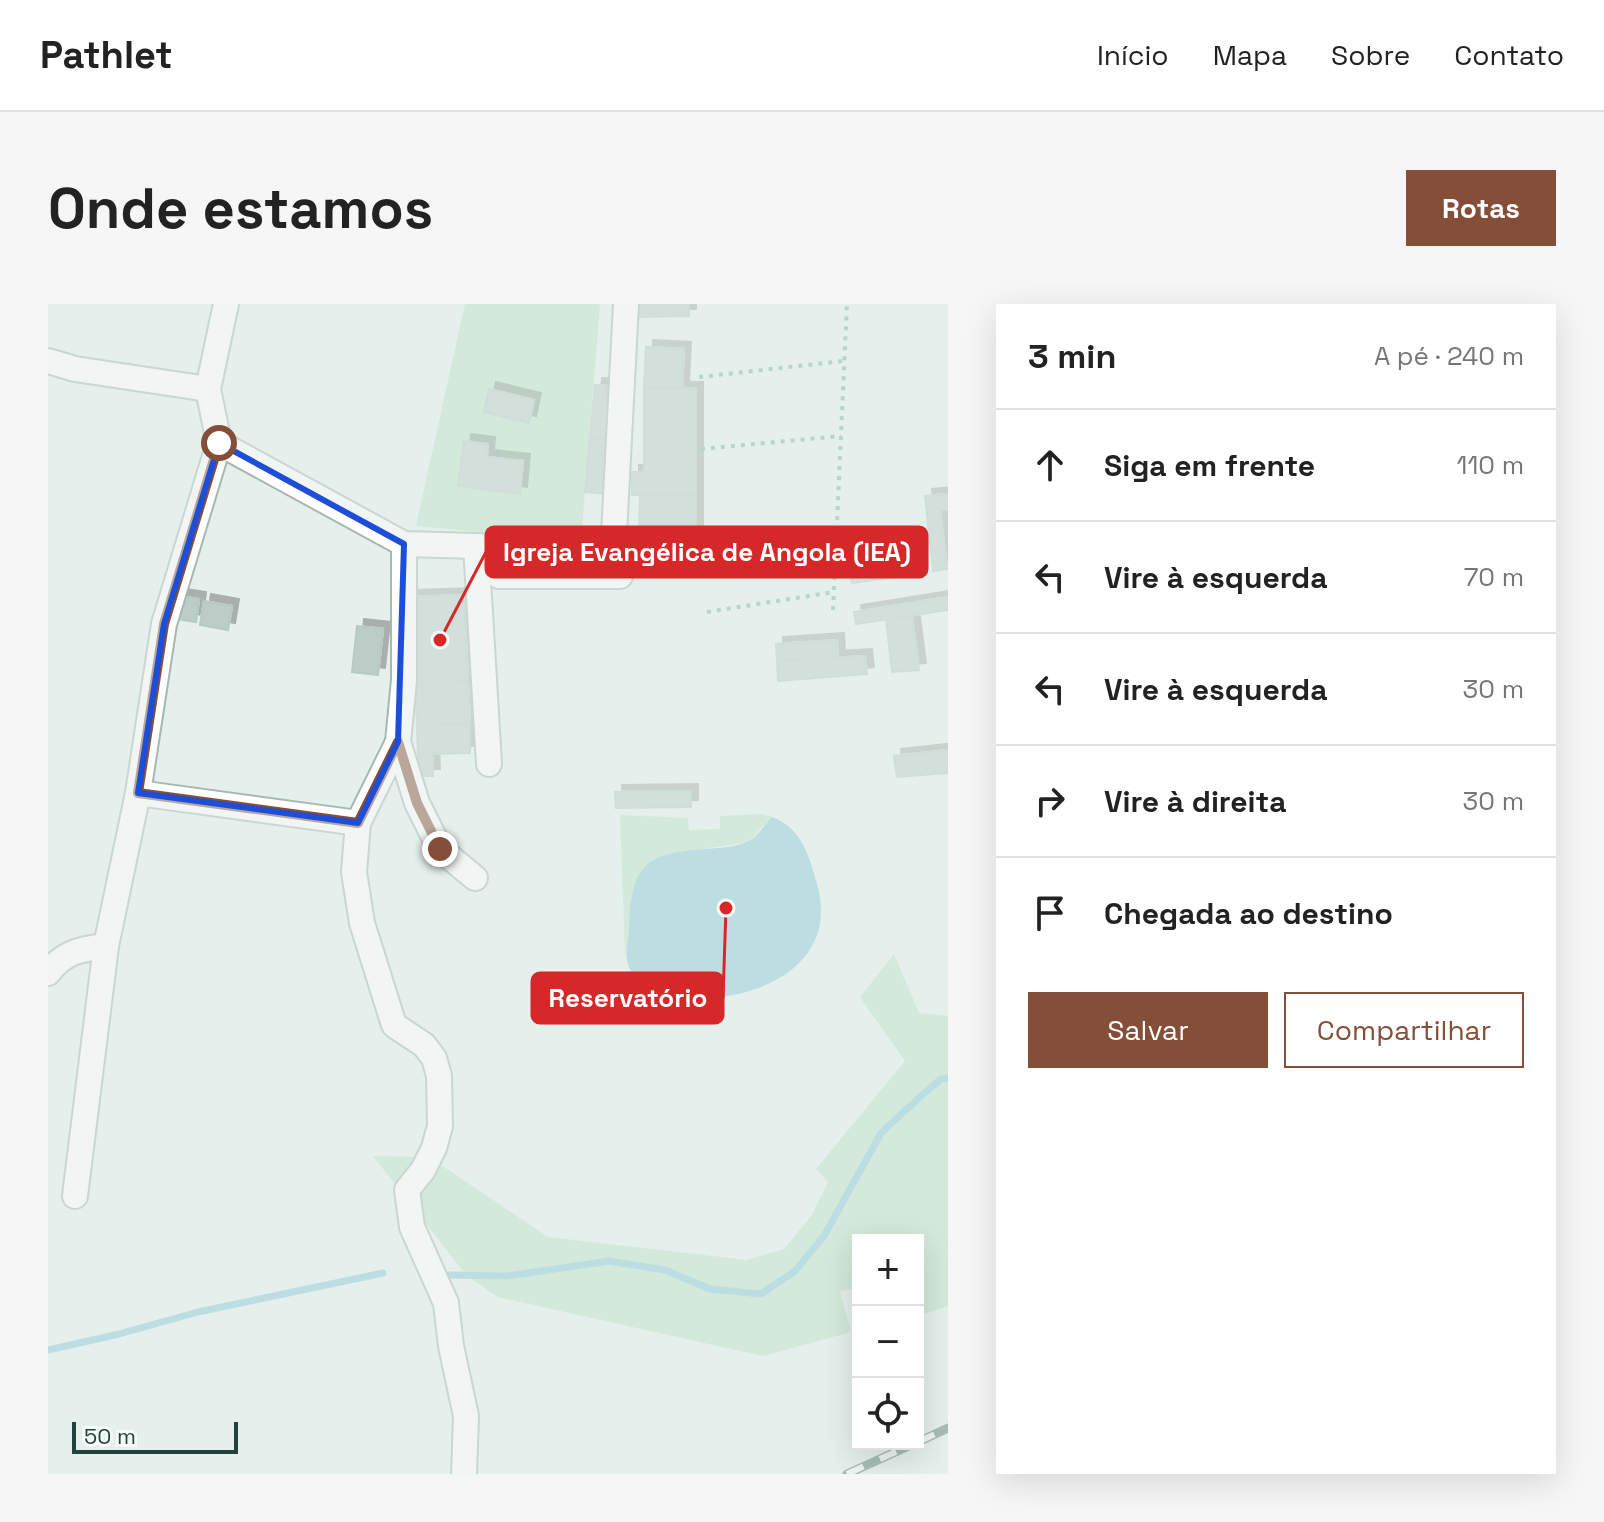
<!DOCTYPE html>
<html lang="pt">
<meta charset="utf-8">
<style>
body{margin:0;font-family:"Space Grotesk",sans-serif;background:#f6f6f6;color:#222}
.controls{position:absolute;right:24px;bottom:24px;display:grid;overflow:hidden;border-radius:0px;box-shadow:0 8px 32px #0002}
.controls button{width:72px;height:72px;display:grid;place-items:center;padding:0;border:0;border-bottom:2px solid #e0e0e0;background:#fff;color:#222;font:40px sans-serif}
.scale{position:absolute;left:24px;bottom:20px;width:166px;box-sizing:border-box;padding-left:8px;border:4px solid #22433b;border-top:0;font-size:22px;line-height:28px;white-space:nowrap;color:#22433b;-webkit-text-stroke:6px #f6fbf9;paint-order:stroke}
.stop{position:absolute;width:24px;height:24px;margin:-18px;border:6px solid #854e38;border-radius:50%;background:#fff}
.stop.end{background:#854e38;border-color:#fff;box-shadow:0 2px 8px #0008}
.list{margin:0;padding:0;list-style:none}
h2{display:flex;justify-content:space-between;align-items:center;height:104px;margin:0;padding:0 32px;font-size:34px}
h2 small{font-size:26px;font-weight:400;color:#767676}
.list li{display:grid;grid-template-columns:52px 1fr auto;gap:24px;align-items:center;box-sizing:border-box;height:112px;padding:0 32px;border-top:2px solid #e0e0e0}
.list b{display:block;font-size:30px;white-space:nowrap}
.list em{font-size:26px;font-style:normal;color:#767676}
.actions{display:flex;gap:16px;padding:24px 32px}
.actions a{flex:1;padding:18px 0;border:2px solid #854e38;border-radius:0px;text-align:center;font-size:28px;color:#854e38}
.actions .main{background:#854e38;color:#fff}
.icon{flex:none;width:44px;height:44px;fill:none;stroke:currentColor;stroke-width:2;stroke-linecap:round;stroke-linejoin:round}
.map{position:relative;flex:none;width:900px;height:1170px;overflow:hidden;border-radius:0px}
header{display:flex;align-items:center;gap:48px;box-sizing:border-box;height:112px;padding:0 40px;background:#fff;border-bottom:2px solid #e0e0e0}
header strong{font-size:38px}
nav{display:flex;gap:44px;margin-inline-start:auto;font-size:28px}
.intro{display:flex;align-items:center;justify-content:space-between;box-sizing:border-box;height:192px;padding:0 48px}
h1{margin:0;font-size:56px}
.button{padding:20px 36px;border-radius:0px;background:#854e38;color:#fff;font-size:28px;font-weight:700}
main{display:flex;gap:48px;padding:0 48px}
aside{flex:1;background:#fff;border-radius:0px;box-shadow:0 8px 32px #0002}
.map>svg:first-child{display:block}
.green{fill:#bce2c8}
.water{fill:#89c9d8}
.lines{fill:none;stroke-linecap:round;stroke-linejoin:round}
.stream{stroke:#89c9d8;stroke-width:7}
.building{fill:#bccdc7;stroke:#b6cac2;stroke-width:2;filter:url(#shadow)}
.minor-casing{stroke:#a7b8b3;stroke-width:28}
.path{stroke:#82b5a7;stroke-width:4;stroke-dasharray:4 6;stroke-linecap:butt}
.minor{stroke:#fff;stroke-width:24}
.rail-casing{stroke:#5d7e76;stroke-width:9}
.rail{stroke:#f6fbf9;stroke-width:6;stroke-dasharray:18;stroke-linecap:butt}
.route{stroke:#854e38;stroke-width:10}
.marked{fill:none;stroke:#1d4ed8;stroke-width:6;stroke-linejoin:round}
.leader{fill:none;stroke:#d62828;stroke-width:3}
.callout-dot{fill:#d62828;stroke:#f6fbf9;stroke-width:3}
.callout{fill:#d62828;stroke:#d62828;stroke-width:3}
.callout-label{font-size:26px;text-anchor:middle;font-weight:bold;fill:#fff}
</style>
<header>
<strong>Pathlet</strong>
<nav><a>Início</a><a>Mapa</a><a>Sobre</a><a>Contato</a></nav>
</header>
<div class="intro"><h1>Onde estamos</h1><a class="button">Rotas</a></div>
<main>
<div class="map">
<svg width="900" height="1170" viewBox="0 0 900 1170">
<defs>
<filter id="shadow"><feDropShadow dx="7" dy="-7" stdDeviation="0" flood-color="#0004"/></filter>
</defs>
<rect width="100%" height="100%" fill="#e5efeb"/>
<g class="green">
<polygon points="417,0 552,0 533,238 368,222"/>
<polygon points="714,510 724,513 700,538 617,551 595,564 587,582 577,650 572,511 640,514 641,526 672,525 672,512"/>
<polygon points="846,650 871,709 900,712 900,1002 870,1012 870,936 810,936 810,984 792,987 803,1028 715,1052 450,993 419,972 325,852 381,853 500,933 699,956 736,945 764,911 780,878 768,865 857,757 812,693"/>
</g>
<path class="water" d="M 724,513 C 754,524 761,552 769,580 C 803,699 609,720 582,665 C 575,652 580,638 581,624 C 582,606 583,579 595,565 C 615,539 671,550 699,538 C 708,535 717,520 724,513 Z"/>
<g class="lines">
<g class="stream">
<polyline points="401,971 459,972 561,957 617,966 662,985 713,990 747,967 776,932 833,829 874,791 893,775 900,774"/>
<polyline points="0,1046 71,1030 150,1008 335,969"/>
</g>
</g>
<g class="building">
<polygon points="590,0 641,0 641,12 591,13"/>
<polygon points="598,43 636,45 634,84 596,84"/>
<polygon points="547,81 566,82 561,136 542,134"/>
<polygon points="596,84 648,85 648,191 584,191 584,168 596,168"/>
<polygon points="441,85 486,96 481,119 436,108"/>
<polygon points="542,134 561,136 557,190 537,188"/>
<polygon points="416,137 440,140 439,153 475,157 472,190 410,182"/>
<polygon points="900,190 900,205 892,206 899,265 885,267 877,192"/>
<polygon points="592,191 648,191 648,264 590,263"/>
<polygon points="863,259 865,271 804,279 802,268"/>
<polygon points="416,291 420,378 367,380 363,293"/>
<polygon points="131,292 151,295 148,318 128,315"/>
<polygon points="900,293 900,306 808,320 806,308"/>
<polygon points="156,297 184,302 180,326 152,321"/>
<polygon points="864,312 871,366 844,368 838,315"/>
<polygon points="309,322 335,325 330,371 304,368"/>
<polygon points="789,336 790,354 729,357 728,340"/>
<polygon points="817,352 819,370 730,377 729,357"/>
<polygon points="420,378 422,420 369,421 367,380"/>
<polygon points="422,420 422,449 384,450 384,421"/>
<polygon points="369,421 384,421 384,450 370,450"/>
<polygon points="900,446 900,469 849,473 846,452"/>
<polygon points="370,450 384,450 385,472 370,472"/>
<polygon points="643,487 643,503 568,504 567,488"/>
</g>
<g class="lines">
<g class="minor-casing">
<g id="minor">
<polyline points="0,57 27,65 160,85"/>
<polyline points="171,139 356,240 428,242 451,272 572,272"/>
<polyline points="356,240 356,376 350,438 310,519 306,568 314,619 346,721 376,741 386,754 391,772 392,822 386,844 375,866 359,886 364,923 398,999 403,1042 418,1112 416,1170"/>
<polyline points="350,438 369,499 392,545 427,574"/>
<polyline points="441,460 428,242 565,249 578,0"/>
<polyline points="90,489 310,519"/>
<path d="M 0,669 C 16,648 32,645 58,642"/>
<polyline points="27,892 58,642 90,489 116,320 171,139 160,85 178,0"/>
</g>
</g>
<g class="path">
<polyline points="651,73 795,57"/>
<polyline points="653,145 793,132"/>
<polyline points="785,306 799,0"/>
<polyline points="659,308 786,288"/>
</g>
<use href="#minor" class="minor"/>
<g class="rail-casing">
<g id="rail">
<polyline points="870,1138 900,1124"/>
<polyline points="799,1170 865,1140"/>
</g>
</g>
<use href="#rail" class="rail"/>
</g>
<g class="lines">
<polyline class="route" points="171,139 116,320 90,489 310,519 350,438 369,499 392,545"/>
</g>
<path d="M0 0H900V1170H0ZM 171,139 L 356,240 L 350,438 L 310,519 L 90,489 L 116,320 Z" fill="#e5efeb" fill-opacity=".55" fill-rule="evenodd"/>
<path class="marked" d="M 171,139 L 356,240 L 350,438 L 310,519 L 90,489 L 116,320 Z"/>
<path class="leader" d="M392 336L438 248M678 604L675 694"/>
<g class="callout-dot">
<circle cx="392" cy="336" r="8"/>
<circle cx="678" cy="604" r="8"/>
</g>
<g class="callout">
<rect x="438" y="223" width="441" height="50" rx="8"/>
<rect x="484" y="669" width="191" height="50" rx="8"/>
</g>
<g class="callout-label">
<text x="659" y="257">Igreja Evangélica de Angola (IEA)</text>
<text x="580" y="703">Reservatório</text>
</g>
</svg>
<div class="controls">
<button>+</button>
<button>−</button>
<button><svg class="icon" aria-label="locate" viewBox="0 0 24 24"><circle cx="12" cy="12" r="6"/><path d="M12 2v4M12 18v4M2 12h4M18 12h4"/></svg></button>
</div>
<div class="scale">50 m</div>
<div class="stop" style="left:171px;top:139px"></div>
<div class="stop end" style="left:392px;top:545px"></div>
</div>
<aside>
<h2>3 min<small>A pé · 240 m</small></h2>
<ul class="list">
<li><svg class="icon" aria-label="ahead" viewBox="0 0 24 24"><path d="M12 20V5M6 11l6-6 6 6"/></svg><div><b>Siga em frente</b></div><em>110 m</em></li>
<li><svg class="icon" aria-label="left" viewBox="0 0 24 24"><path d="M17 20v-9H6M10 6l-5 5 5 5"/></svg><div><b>Vire à esquerda</b></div><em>70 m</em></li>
<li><svg class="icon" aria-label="left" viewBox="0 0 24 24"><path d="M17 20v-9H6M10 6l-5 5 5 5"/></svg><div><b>Vire à esquerda</b></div><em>30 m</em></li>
<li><svg class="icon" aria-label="right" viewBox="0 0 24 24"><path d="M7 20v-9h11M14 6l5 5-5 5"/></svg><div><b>Vire à direita</b></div><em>30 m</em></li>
<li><svg class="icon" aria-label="arrive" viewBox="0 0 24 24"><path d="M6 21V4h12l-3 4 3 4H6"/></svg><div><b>Chegada ao destino</b></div></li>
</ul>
<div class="actions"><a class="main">Salvar</a><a>Compartilhar</a></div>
</aside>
</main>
